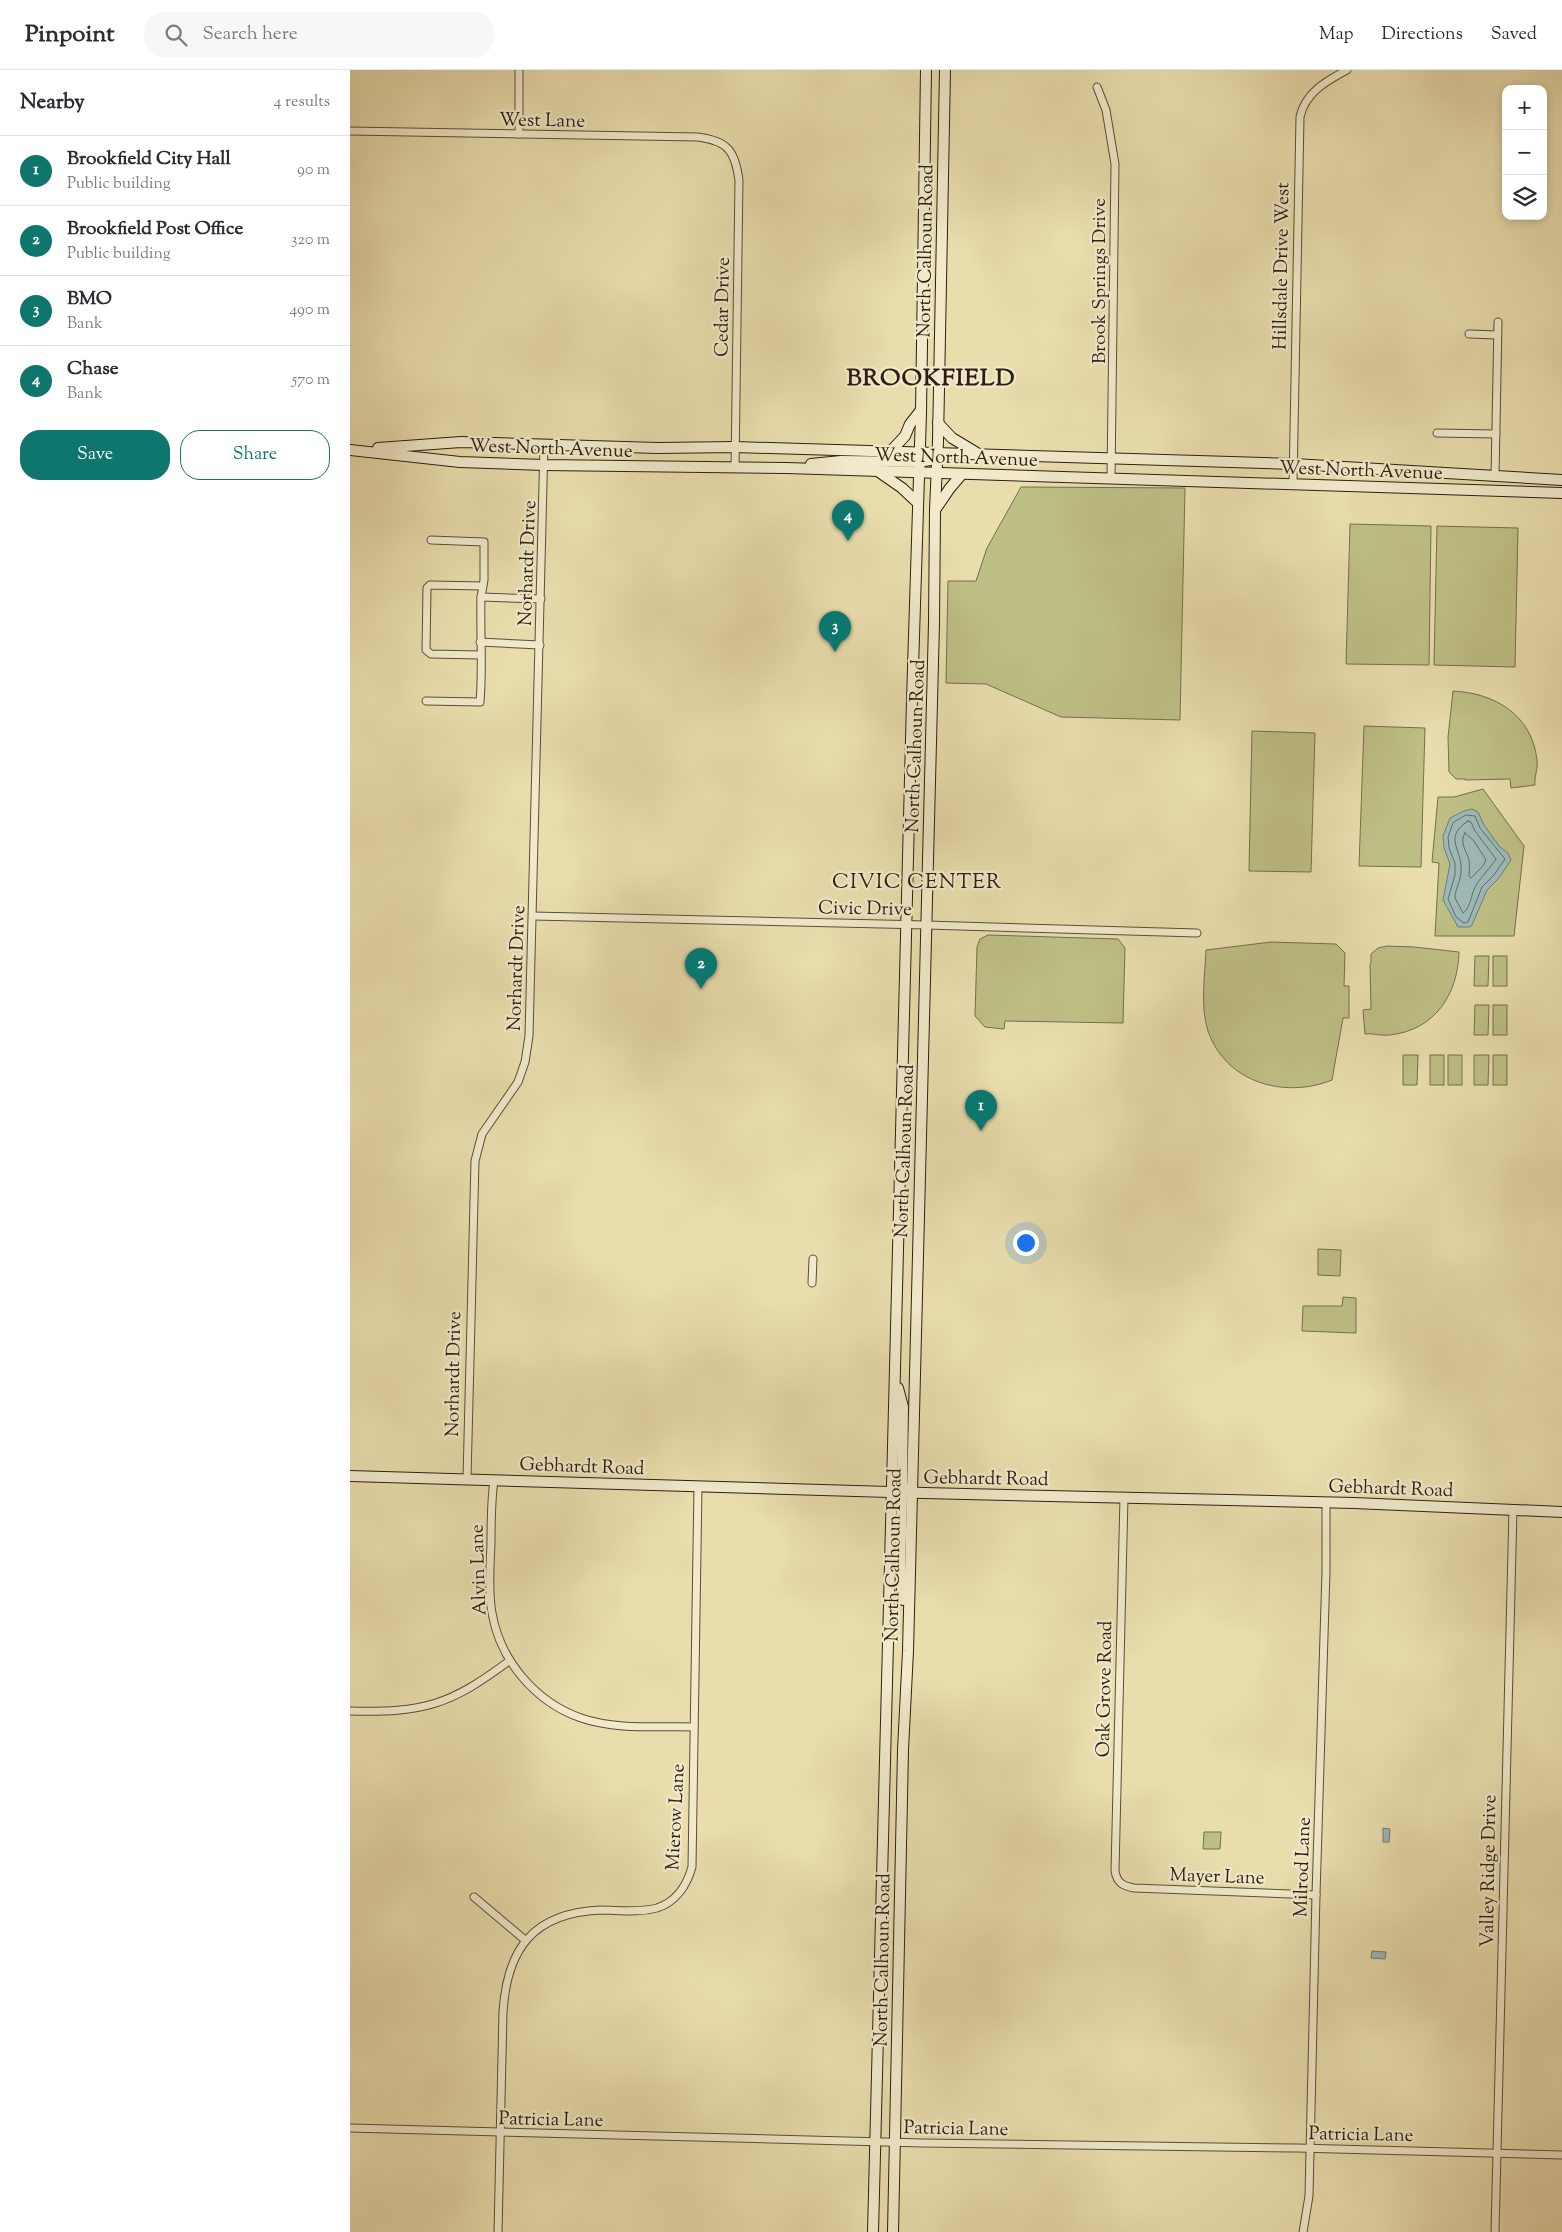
<!DOCTYPE html>
<meta charset="utf-8">
<style>
body{margin:0;font-family:"Sorts Mill Goudy",serif;background:#f7f7f7;color:#2b2b33}
.controls{position:absolute;right:15px;top:15px;display:grid;overflow:hidden;border-radius:10px;box-shadow:0 2px 8px #0003}
.controls button{width:45px;height:45px;display:grid;place-items:center;padding:0;border:0;border-bottom:1px solid #e1e1e2;background:#fff;color:#2b2b33;font:25px sans-serif}
.you{position:absolute;left:675px;top:1172px;width:18px;height:18px;margin:-12px;border:4px solid #fff;border-radius:50%;background:#1a73e8;box-shadow:0 0 0 8px #1a73e833}
.badge{display:grid;place-items:center;width:32px;height:32px;border-radius:50%;background:#0f766e;color:#fff;font-size:16px;font-weight:700}
.pin{position:absolute;translate:-50% -41px;filter:drop-shadow(0 1px 2px #0008)}
.pin::after{content:'';position:absolute;top:26px;width:18px;height:15px;background:inherit;clip-path:polygon(0 0,100% 0,50% 100%)}
.list{margin:0;padding:0;list-style:none}
h2{display:flex;justify-content:space-between;align-items:center;height:65px;margin:0;padding:0 20px;font-size:21px}
h2 small{font-size:16px;font-weight:400;color:#7c7c81}
.list li{display:grid;grid-template-columns:32px 1fr auto;gap:15px;align-items:center;box-sizing:border-box;height:70px;padding:0 20px;border-top:1px solid #e1e1e2}
.list b{display:block;font-size:19px;white-space:nowrap}
.list p{margin:0;font-size:16px;white-space:nowrap;color:#7c7c81}
.list em{font-size:16px;font-style:normal;color:#7c7c81}
.actions{display:flex;gap:10px;padding:15px 20px}
.actions a{flex:1;padding:11px 0;border:1px solid #0f766e;border-radius:20px;text-align:center;font-size:18px;color:#0f766e}
.actions .main{background:#0f766e;color:#fff}
.icon{flex:none;width:28px;height:28px;fill:none;stroke:currentColor;stroke-width:2;stroke-linecap:round;stroke-linejoin:round}
.map{position:relative;flex:none;width:1212px;height:2162px;overflow:hidden}
header{display:flex;align-items:center;gap:30px;box-sizing:border-box;height:70px;padding:0 25px;background:#fff;border-bottom:1px solid #e1e1e2}
header strong{font-size:24px}
nav{display:flex;gap:28px;margin-inline-start:auto;font-size:18px}
.search{width:350px;height:45px;background:#f7f7f7;display:flex;align-items:center;gap:12px;box-sizing:border-box;padding:0 18px;border-radius:20px;color:#7c7c81;font-size:19px}
main{display:flex}
aside{flex:1;background:#fff}
.map>svg:first-child{display:block}
.green{fill:#bebf85;stroke:#746f4c}
.water{fill:#9db8b6;stroke:#6f7b75}
.lines{fill:none;stroke-linecap:round;stroke-linejoin:round}
.shore{stroke:#646c64;stroke-width:1}
.street-casing{stroke:#5a4e3a;stroke-width:9}
.secondary-casing{stroke:#2b1f13;stroke-width:12}
.street{stroke:#f1e9ca;stroke-width:7}
.secondary{stroke:#f1e9ca;stroke-width:10}
.labels{text-anchor:middle;stroke-width:4.5;stroke-linejoin:round;paint-order:stroke}
.street-label{font-size:19px;fill:#2b1f13;stroke:#f1e9ca}
.quarter-label{font-size:21px;letter-spacing:1px;fill:#2b1f13;stroke:#f1e9ca}
.district-label{font-size:24px;font-weight:bold;letter-spacing:1px;fill:#2b1f13;stroke:#f1e9ca}
</style>
<header>
<strong>Pinpoint</strong>
<div class="search"><svg class="icon" aria-label="search" viewBox="0 0 24 24"><circle cx="10" cy="10" r="6"/><path d="M15 15l6 6"/></svg>Search here</div>
<nav><a>Map</a><a>Directions</a><a>Saved</a></nav>
</header>
<main>
<aside>
<h2>Nearby<small>4 results</small></h2>
<ul class="list">
<li><span class="badge">1</span><div><b>Brookfield City Hall</b><p>Public building</p></div><em>90 m</em></li>
<li><span class="badge">2</span><div><b>Brookfield Post Office</b><p>Public building</p></div><em>320 m</em></li>
<li><span class="badge">3</span><div><b>BMO</b><p>Bank</p></div><em>490 m</em></li>
<li><span class="badge">4</span><div><b>Chase</b><p>Bank</p></div><em>570 m</em></li>
</ul>
<div class="actions"><a class="main">Save</a><a>Share</a></div>
</aside>
<div class="map">
<svg width="1212" height="2162" viewBox="0 0 1212 2162">
<rect width="100%" height="100%" fill="#e9ddad"/>
<filter id="stains"><feTurbulence type="fractalNoise" baseFrequency=".004" numOctaves="4"/><feColorMatrix values="0 0 0 0 .2 0 0 0 0 .09 0 0 0 0 .02 0 0 0 .5 -.17"/></filter>
<radialGradient id="worn" r=".72"><stop offset=".6" stop-color="#630" stop-opacity="0"/><stop offset="1" stop-color="#630" stop-opacity=".3"/></radialGradient>
<g class="green">
<polygon points="671,417 835,418 830,650 711,647 636,614 596,613 598,511 626,511 637,478"/>
<polygon points="1000,454 1081,456 1079,595 996,594"/>
<polygon points="1087,456 1168,458 1165,597 1084,595"/>
<path d="M 1103,621 C 1145,623 1182,645 1187,690 C 1188,701 1184,706 1185,715 L 1161,718 L 1160,709 L 1115,710 L 1115,709 L 1106,709 L 1099,702 L 1098,667 Z"/>
<polygon points="1014,656 1075,658 1071,797 1009,796"/>
<polygon points="902,661 965,663 961,802 899,801"/>
<polygon points="1133,719 1174,776 1164,866 1085,866 1089,793 1082,792 1088,727 1104,727"/>
<polygon points="638,865 768,869 775,878 773,953 655,951 654,959 635,957 625,946 627,877 630,869"/>
<path d="M 921,872 L 986,874 L 995,883 L 994,916 L 999,916 L 999,948 L 993,948 L 982,1010 C 935,1029 876,1013 858,961 C 850,936 855,906 856,880 Z"/>
<path d="M 1037,876 L 1064,877 L 1109,882 C 1108,924 1085,960 1040,965 C 1029,966 1024,963 1015,964 L 1013,940 L 1021,939 L 1020,894 L 1021,893 L 1021,884 L 1028,878 Z"/>
<polygon points="1125,886 1139,886 1138,916 1124,916"/>
<rect x="1143" y="886" width="14" height="30"/>
<polygon points="1125,935 1139,935 1138,965 1124,965"/>
<rect x="1143" y="935" width="14" height="30"/>
<polygon points="1053,985 1068,985 1067,1015 1053,1015"/>
<rect x="1080" y="985" width="14" height="30"/>
<rect x="1098" y="985" width="14" height="30"/>
<polygon points="1124,985 1139,985 1138,1015 1124,1015"/>
<rect x="1143" y="985" width="14" height="30"/>
<polygon points="968,1179 991,1180 990,1206 968,1205"/>
<polygon points="993,1227 1006,1228 1006,1263 952,1261 953,1236 992,1236"/>
<polygon points="854,1762 871,1762 870,1779 853,1779"/>
</g>
<g class="water">
<polygon points="1122,739 1128,742 1134,755 1149,776 1158,783 1161,790 1149,808 1137,820 1122,855 1120,857 1108,857 1093,830 1100,794 1094,778 1093,766 1100,748 1114,741"/>
<polygon points="1033,1758 1040,1759 1039,1772 1033,1772"/>
<polygon points="1022,1881 1036,1882 1035,1889 1021,1888"/>
</g>
<g class="lines">
<g class="shore">
<polygon points="1116,745 1125,746 1130,758 1155,789 1144,805 1132,817 1118,852 1114,853 1106,847 1098,829 1105,805 1105,793 1099,778 1098,767 1103,753"/>
<path d="M 1118,751 L 1121,752 L 1125,761 L 1146,789 C 1139,800 1127,810 1123,822 C 1121,829 1119,839 1113,843 L 1105,828 C 1105,819 1111,811 1111,801 C 1113,779 1092,768 1118,751 Z"/>
<path d="M 1115,763 L 1124,771 L 1136,790 L 1133,796 L 1121,808 L 1119,806 C 1119,801 1120,795 1119,790 C 1116,780 1109,772 1115,763 Z"/>
</g>
<g class="street-casing">
<g id="street">
<polyline points="169,0 169,64"/>
<polyline points="747,17 756,40 765,94 761,408"/>
<path d="M 0,61 L 348,67 C 378,71 385,81 389,110 L 385,398"/>
<polyline points="1119,264 1147,265"/>
<polyline points="1087,363 1146,364"/>
<polyline points="1145,407 1148,252"/>
<path d="M 943,414 L 950,47 C 955,23 976,11 997,0"/>
<polyline points="81,470 134,472 134,510 131,527"/>
<polyline points="130,572 190,575"/>
<polyline points="130,585 81,584 76,580 77,518 80,515 133,516"/>
<path d="M 76,631 L 130,632 C 133,597 130,563 131,527 L 191,529"/>
<polyline points="183,846 576,855 847,863"/>
<polyline points="462,1213 463,1189"/>
<polyline points="117,1409 125,1091 132,1064 168,1012 175,992 179,966 194,375"/>
<path d="M 144,1410 C 141,1431 141,1453 141,1474 C 140,1496 138,1521 142,1543 C 150,1590 185,1632 231,1648 C 266,1660 307,1656 344,1657"/>
<path d="M 774,1427 L 765,1801 C 767,1813 773,1816 784,1818 L 966,1825"/>
<path d="M 0,1641 C 74,1643 100,1635 159,1591"/>
<polyline points="124,1827 175,1870"/>
<polyline points="0,2058 572,2073 947,2078 1212,2085"/>
<path d="M 148,2162 L 153,1942 C 157,1879 183,1843 250,1840 C 268,1840 288,1843 307,1838 C 326,1832 337,1815 342,1797 L 348,1416"/>
<polyline points="953,2162 959,2126 966,1825 976,1501 976,1433"/>
<polyline points="1145,2162 1163,1440"/>
</g>
</g>
<g class="secondary-casing">
<g id="secondary">
<polyline points="588,353 602,368 627,383"/>
<polyline points="28,378 111,372 308,378 385,377 944,394 1212,410"/>
<polyline points="0,380 110,392 194,395 437,398 1212,423"/>
<polyline points="540,382 555,366 560,354 571,340"/>
<polyline points="461,394 491,391 569,392 580,390 588,383"/>
<polyline points="529,402 552,418 568,433"/>
<polyline points="585,440 600,418 612,404"/>
<polyline points="548,1318 553,1337 552,1413 554,1419 561,1423"/>
<polyline points="0,1406 574,1423 1004,1433 1212,1442"/>
<polyline points="543,1422 552,1428 550,1499 553,1530"/>
<polyline points="523,2162 562,630 571,343 576,0"/>
<polyline points="543,2162 553,1680 558,1581 584,553 585,440 588,371 595,0"/>
</g>
</g>
<use href="#street" class="street"/>
<use href="#secondary" class="secondary"/>
</g>
<g class="labels">
<g class="street-label">
<text transform="translate(192 49) rotate(1)" y="7">West Lane</text>
<text transform="translate(574 181) rotate(-89)" y="7">North Calhoun Road</text>
<text transform="translate(930 196) rotate(-89)" y="7">Hillsdale Drive West</text>
<text transform="translate(748 211) rotate(-90)" y="7">Brook Springs Drive</text>
<text transform="translate(371 237) rotate(-89)" y="7">Cedar Drive</text>
<text transform="translate(201 377) rotate(2)" y="7">West North Avenue</text>
<text transform="translate(606 386) rotate(2)" y="7">West North Avenue</text>
<text transform="translate(1011 399) rotate(2)" y="7">West North Avenue</text>
<text transform="translate(176 493) rotate(-88)" y="7">Norhardt Drive</text>
<text transform="translate(564 676) rotate(-88)" y="7">North Calhoun Road</text>
<text transform="translate(515 837) rotate(1)" y="7">Civic Drive</text>
<text transform="translate(165 898) rotate(-88)" y="7">Norhardt Drive</text>
<text transform="translate(553 1081) rotate(-88)" y="7">North Calhoun Road</text>
<text transform="translate(102 1304) rotate(-89)" y="7">Norhardt Drive</text>
<text transform="translate(232 1395) rotate(2)" y="7">Gebhardt Road</text>
<text transform="translate(636 1407) rotate(1)" y="7">Gebhardt Road</text>
<text transform="translate(1041 1417) rotate(2)" y="7">Gebhardt Road</text>
<text transform="translate(542 1485) rotate(-89)" y="7">North Calhoun Road</text>
<text transform="translate(127 1500) rotate(-92)" y="7">Alvin Lane</text>
<text transform="translate(753 1619) rotate(-89)" y="7">Oak Grove Road</text>
<text transform="translate(324 1747) rotate(-87)" y="7">Mierow Lane</text>
<text transform="translate(951 1797) rotate(-88)" y="7">Milrod Lane</text>
<text transform="translate(1137 1801) rotate(-89)" y="7">Valley Ridge Drive</text>
<text transform="translate(867 1805) rotate(2)" y="7">Mayer Lane</text>
<text transform="translate(531 1890) rotate(-89)" y="7">North Calhoun Road</text>
<text transform="translate(201 2048) rotate(1)" y="7">Patricia Lane</text>
<text transform="translate(606 2057) rotate(1)" y="7">Patricia Lane</text>
<text transform="translate(1011 2063) rotate(1)" y="7">Patricia Lane</text>
</g>
<g class="quarter-label">
<text x="567" y="818">CIVIC CENTER</text>
</g>
<g class="district-label">
<text x="581" y="315">BROOKFIELD</text>
</g>
</g>
<rect width="100%" height="100%" filter="url(#stains)"/>
<rect width="100%" height="100%" fill="url(#worn)"/>
</svg>
<div class="controls">
<button>+</button>
<button>−</button>
<button><svg class="icon" aria-label="layers" viewBox="0 0 24 24"><path d="M12 4l9 5-9 5-9-5zM3 14l9 5 9-5"/></svg></button>
</div>
<div class="you"></div>
<div class="pin badge" style="left:631px;top:1061px">1</div>
<div class="pin badge" style="left:351px;top:919px">2</div>
<div class="pin badge" style="left:485px;top:582px">3</div>
<div class="pin badge" style="left:498px;top:471px">4</div>
</div>
</main>
